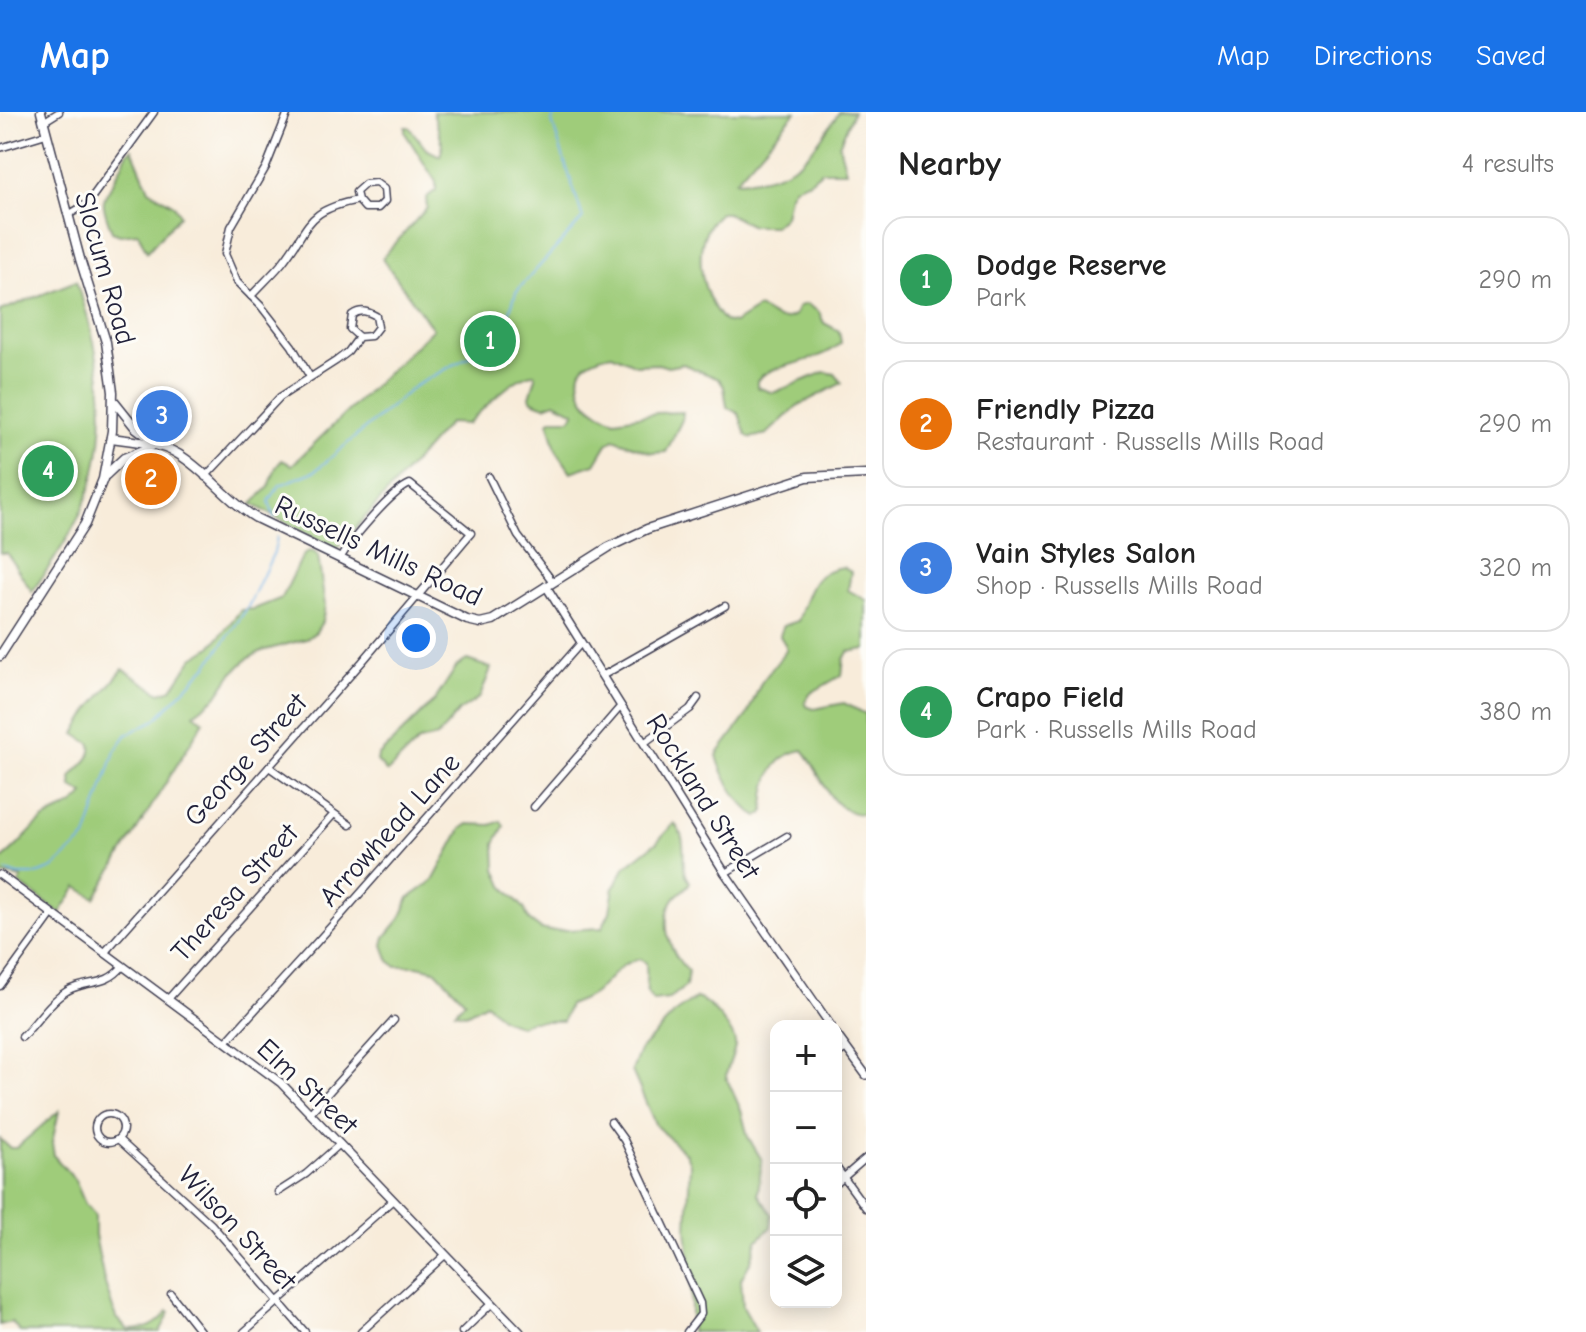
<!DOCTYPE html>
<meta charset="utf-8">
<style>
body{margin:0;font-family:"Comic Neue",sans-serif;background:#f6f6f6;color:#222}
.controls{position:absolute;right:24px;bottom:24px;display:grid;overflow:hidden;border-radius:16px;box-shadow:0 4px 20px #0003}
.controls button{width:72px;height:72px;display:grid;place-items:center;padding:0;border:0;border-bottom:2px solid #e0e0e0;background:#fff;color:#222;font:40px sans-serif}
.you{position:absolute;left:416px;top:526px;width:28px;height:28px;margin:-20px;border:6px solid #fff;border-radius:50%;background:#1a73e8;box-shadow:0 0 0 12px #1a73e833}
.badge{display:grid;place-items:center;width:52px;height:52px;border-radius:50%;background:#1a73e8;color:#fff;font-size:26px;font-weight:700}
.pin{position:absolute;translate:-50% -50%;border:4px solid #fff;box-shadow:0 2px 8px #0006}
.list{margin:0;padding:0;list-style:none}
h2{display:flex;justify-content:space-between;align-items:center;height:104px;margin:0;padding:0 32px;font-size:34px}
h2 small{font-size:26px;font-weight:400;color:#767676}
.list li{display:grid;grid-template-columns:52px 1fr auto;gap:24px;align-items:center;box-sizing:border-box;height:128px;margin:0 16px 16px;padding:0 16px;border:2px solid #e0e0e0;border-radius:24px}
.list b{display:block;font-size:30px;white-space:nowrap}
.list p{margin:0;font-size:26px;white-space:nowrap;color:#767676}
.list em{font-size:26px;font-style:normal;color:#767676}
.icon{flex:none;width:44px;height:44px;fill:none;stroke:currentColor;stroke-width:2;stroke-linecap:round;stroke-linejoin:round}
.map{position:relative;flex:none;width:866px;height:1220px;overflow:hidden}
header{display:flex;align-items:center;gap:48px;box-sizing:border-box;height:112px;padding:0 40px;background:#1a73e8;color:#fff}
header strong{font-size:38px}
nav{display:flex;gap:44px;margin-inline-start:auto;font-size:28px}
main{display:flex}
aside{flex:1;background:#fff}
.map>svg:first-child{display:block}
.green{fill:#9fcc7a;stroke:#60775a;stroke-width:2}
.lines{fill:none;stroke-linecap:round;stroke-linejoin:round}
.stream{stroke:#76b3e8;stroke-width:2}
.minor-casing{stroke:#424053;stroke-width:9}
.tertiary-casing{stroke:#424053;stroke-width:10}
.secondary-casing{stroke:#424053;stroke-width:11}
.minor{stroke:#fff;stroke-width:6}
.tertiary{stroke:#fff;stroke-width:7}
.secondary{stroke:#fff;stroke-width:8}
.labels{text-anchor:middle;stroke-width:6;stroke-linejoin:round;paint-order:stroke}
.street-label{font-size:28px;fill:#22223b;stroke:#fdfcf7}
</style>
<header>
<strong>Map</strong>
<nav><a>Map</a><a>Directions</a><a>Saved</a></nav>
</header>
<main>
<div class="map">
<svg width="866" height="1220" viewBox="0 0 866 1220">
<rect width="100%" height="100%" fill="#fdfcf7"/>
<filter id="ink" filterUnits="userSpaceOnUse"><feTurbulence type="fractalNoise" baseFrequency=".0125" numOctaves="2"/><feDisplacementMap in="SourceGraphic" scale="16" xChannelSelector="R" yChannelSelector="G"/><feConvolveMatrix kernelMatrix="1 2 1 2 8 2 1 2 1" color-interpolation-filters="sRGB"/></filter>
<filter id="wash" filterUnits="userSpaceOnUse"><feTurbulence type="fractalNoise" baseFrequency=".006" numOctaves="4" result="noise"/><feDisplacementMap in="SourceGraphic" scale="32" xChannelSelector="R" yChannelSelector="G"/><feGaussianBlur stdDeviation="1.8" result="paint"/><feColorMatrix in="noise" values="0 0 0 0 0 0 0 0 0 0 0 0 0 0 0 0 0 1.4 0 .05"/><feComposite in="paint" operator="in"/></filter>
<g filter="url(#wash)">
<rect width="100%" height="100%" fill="#f8ecda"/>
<g class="green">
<path d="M 433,0 L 796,0 L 735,69 C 794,68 809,45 839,0 L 853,0 L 839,33 L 846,59 L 822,59 L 810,69 L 794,75 L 789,84 L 785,104 L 774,114 L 752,114 L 727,101 L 720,101 C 689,126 699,182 724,209 L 734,211 L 758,196 C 773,201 776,213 795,203 L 799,194 L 807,192 L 819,200 L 824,211 L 839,219 L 841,231 C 818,253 769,251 757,269 L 757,275 L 773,281 L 824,260 L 835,262 L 842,271 L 797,294 L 767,322 L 750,326 L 746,323 L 739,302 L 727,295 L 724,275 L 719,267 L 683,252 L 668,255 L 658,252 L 636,253 L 612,242 C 602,244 590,247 583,255 C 576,262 580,284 587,291 C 593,298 606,305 615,308 L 657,301 L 683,300 L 682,308 L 666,340 L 652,341 L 614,327 L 607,332 L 595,352 L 571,360 L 556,338 L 549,310 L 552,307 L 570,307 L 575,300 L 555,290 L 545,294 L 532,289 L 530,285 L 536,265 L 535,262 C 516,261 482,299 467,312 L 449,311 L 336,438 L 252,392 L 269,375 L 276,355 L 282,348 L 292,353 L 433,217 L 382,146 L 427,96 L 426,86 L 436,78 L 436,70 L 405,21 L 405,15 L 409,15 L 426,37 L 440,44 L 443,33 Z"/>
<path d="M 132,37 L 149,78 L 174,93 L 180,103 L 147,140 L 138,121 L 120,123 L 112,120 C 97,81 104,91 119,59 C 124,51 124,42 132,37 Z"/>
<path d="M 76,169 C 105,248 116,334 75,412 C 63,436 47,458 32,480 L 7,441 L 0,441 L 0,199 Z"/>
<path d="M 313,439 L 318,444 L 325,494 L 322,510 L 316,520 L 306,527 L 262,539 L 247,547 L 231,563 L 216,585 L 194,602 L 204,609 L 95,786 L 77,775 L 60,801 L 19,771 L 22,766 L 1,762 L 0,748 C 17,738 26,721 42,709 C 57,698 73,697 84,682 L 72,675 L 71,666 C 78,653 94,649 91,632 L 75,622 L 90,597 L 123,557 L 160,581 L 172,577 L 193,546 L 211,535 L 241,498 L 254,497 L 282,486 L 302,445 L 307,440 Z"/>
<path d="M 843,455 L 851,460 L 848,478 L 866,488 L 866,537 L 848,540 L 844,547 L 842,563 L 811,581 L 805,590 L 806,594 L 814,597 L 844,591 L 866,602 L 866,702 C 827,704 824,662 803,638 C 772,643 764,672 764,700 L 758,705 C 741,696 721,662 717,643 L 747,603 L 761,571 L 786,539 L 786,534 L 780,524 L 783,514 L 798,509 C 808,485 810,458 843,455 Z"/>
<polygon points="467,548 491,556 480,585 459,599 437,625 419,629 387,660 377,649 378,644 435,588 457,554"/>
<path d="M 501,709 L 504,714 L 495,731 L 496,757 L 503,774 L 524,796 L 529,808 L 541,817 L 550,819 L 602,816 L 610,800 L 614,775 L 625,755 L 657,730 L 674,711 C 692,732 676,751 690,770 C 686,778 677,781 673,788 C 659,811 670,842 688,859 L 686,874 L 669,887 L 653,889 L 647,881 L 646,851 L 641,847 C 617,850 611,869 593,882 C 586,887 577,889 569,893 L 563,909 L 530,909 L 520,914 L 502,907 L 486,891 L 466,902 L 455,900 L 465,889 L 435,858 L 417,854 L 396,854 L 389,849 L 383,833 L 385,825 L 400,807 L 409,786 L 433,769 L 461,717 L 468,712 L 491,713 Z"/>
<path d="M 696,886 C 708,888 737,921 735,934 C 733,945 727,954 726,965 L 741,998 L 748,1025 L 762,1048 L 758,1082 L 772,1102 L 771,1115 L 757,1129 L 751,1149 L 741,1167 L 743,1195 L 757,1220 L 691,1220 L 691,1157 L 687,1118 L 690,1052 L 686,1042 L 656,1014 L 632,959 L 640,938 L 676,900 Z"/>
<path d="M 59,999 L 52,1031 L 54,1044 L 75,1068 L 85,1092 L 95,1103 L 95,1124 L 104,1168 L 116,1206 L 128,1218 C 146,1218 157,1214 168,1199 L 170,1200 L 160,1220 L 20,1220 L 12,1210 L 0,1213 L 0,1027 L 10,1036 L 16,1036 Z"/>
</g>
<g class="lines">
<g class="stream">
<polyline points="274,406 269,389 280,373 315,359 415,274 501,227 516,180 583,106 552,10 555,0"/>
<polyline points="6,759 18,763 33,763 53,756 86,726 115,639 127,622 155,608 208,553 248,495 274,440 277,425"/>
</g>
</g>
</g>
<g filter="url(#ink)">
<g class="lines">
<g class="minor-casing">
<g id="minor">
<polyline points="288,0 266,55 231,115 225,142 237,170 261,194 292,234 310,265"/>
<polyline points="43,10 59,0"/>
<polyline points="0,36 46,22"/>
<polyline points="68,103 87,92 154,0"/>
<path d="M 251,184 C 261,173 273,162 282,151 C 312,113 304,99 358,88 L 365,96 L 378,96 L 385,89 L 384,77 L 376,71 L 365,72 L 356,80 L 358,88"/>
<path d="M 205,365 L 280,285 L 336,249 L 348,240 L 359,225 L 350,217 L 352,203 C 361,197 367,199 376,204 L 378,215 L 371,224 L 359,225"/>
<polyline points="489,365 518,424 553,470"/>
<polyline points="602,564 725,494"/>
<polyline points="644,631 690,597 698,586"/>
<polyline points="269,655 350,713"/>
<polyline points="534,695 621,594"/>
<polyline points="725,761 787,724"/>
<path d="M 105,840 L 362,550 L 471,421 L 410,372 C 392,379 349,430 340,447"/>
<polyline points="0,874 52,802"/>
<polyline points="168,887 334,702"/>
<path d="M 22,925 C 36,911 49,890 67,879 C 88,867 105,876 123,854"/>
<polyline points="226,930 335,810 581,531"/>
<polyline points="836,943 846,936"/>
<polyline points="310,1001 394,908"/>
<circle cx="109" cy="1016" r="14"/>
<polyline points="611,1010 624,1028 700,1191 701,1202 687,1220"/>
<polyline points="118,1027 211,1112 305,1220"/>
<polyline points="836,1055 866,1096"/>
<polyline points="836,1072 866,1046"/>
<polyline points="278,1080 306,1062 340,1032"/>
<polyline points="171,1182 201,1220"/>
<polyline points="244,1220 393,1088"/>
<polyline points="361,1220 445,1143"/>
<polyline points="462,1220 492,1191"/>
</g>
</g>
<g class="tertiary-casing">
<g id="tertiary">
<polyline points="546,474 725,761 831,914"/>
<polyline points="0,763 281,971 520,1220"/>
<polyline points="836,922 866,963"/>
</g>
</g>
<g class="secondary-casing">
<g id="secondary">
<polyline points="115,290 135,315 159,333"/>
<path d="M 111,326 C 133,329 160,331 178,342 C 207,359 227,389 256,406 L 467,508 L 480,511 L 493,508 L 609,435 L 647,417 L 807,365 L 866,362"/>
<polyline points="106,363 124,346 151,335"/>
<polyline points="0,544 85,412 103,367 112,319 113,280 106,230 80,147 41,0"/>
</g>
</g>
<use href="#minor" class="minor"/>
<use href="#tertiary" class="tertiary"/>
<use href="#secondary" class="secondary"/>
</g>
</g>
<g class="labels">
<g class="street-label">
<text transform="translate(106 156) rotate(74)" y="10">Slocum Road</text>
<text transform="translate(379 438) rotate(25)" y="10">Russells Mills Road</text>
<text transform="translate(245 647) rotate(-48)" y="10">George Street</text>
<text transform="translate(704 684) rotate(58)" y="10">Rockland Street</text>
<text transform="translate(389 717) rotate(-48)" y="10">Arrowhead Lane</text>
<text transform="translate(234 780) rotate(-48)" y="10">Theresa Street</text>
<text transform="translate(308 974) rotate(43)" y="10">Elm Street</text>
<text transform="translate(238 1115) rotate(47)" y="10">Wilson Street</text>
</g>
</g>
</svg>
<div class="controls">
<button>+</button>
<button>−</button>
<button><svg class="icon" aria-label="locate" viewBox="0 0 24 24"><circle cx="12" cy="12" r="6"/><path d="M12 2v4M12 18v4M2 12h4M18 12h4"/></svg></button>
<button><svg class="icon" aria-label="layers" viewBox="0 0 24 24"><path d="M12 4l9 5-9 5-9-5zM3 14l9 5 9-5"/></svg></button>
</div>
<div class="you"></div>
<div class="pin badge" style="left:490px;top:229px;background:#2e9e5b">1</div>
<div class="pin badge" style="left:151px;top:367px;background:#e8710a">2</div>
<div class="pin badge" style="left:162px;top:304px;background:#3f7fe0">3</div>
<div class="pin badge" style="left:48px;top:359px;background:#2e9e5b">4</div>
</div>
<aside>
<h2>Nearby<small>4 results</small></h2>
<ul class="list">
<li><span class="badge" style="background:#2e9e5b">1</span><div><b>Dodge Reserve</b><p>Park</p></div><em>290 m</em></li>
<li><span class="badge" style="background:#e8710a">2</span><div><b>Friendly Pizza</b><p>Restaurant · Russells Mills Road</p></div><em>290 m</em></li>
<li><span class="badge" style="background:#3f7fe0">3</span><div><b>Vain Styles Salon</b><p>Shop · Russells Mills Road</p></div><em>320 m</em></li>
<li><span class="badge" style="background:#2e9e5b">4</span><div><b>Crapo Field</b><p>Park · Russells Mills Road</p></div><em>380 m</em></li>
</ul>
</aside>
</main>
